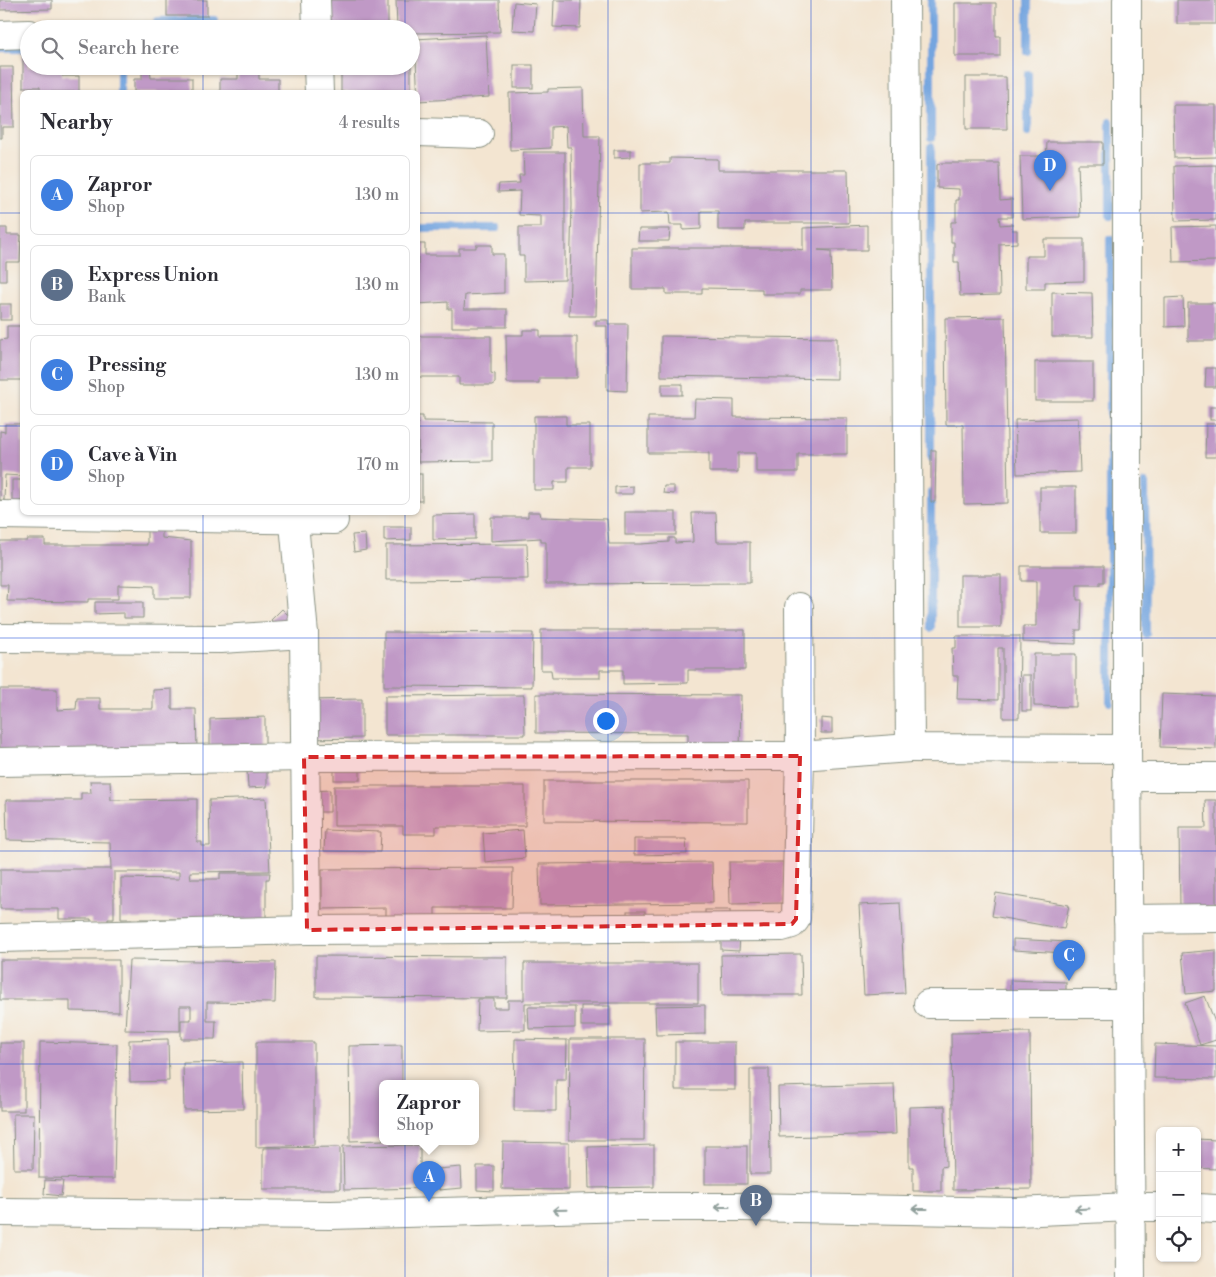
<!DOCTYPE html>
<meta charset="utf-8">
<style>
body{margin:0;font-family:"Libre Bodoni",serif;background:#f2f2f3;color:#2b2b33}
.controls{position:absolute;right:15px;bottom:15px;display:grid;overflow:hidden;border-radius:8px;box-shadow:0 1px 4px #0004}
.controls button{width:45px;height:45px;display:grid;place-items:center;padding:0;border:0;border-bottom:1px solid #e1e1e2;background:#fff;color:#2b2b33;font:25px sans-serif}
.you{position:absolute;left:605px;top:720px;width:18px;height:18px;margin:-12px;border:4px solid #fff;border-radius:50%;background:#1a73e8;box-shadow:0 0 0 8px #1a73e833}
.badge{display:grid;place-items:center;width:32px;height:32px;border-radius:50%;background:#0b8043;color:#fff;font-size:16px;font-weight:700}
.pin{position:absolute;translate:-50% -41px;filter:drop-shadow(0 1px 2px #0008)}
.pin::after{content:'';position:absolute;top:26px;width:18px;height:15px;background:inherit;clip-path:polygon(0 0,100% 0,50% 100%)}
.popup{position:absolute;left:379px;top:1080px;width:100px;height:65px;box-sizing:border-box;display:grid;place-content:center;border-radius:8px;background:#fff;filter:drop-shadow(0 1px 4px #0005);font-size:16px;white-space:nowrap;color:#7c7c81}
.popup b{font-size:19px;color:#2b2b33}
.popup::after{content:'';position:absolute;left:50%;top:100%;margin-left:-10px;border:10px solid transparent;border-top-color:#fff}
.list{margin:0;padding:0;list-style:none}
h2{display:flex;justify-content:space-between;align-items:center;height:65px;margin:0;padding:0 20px;font-size:21px}
h2 small{font-size:16px;font-weight:400;color:#7c7c81}
.list li{display:grid;grid-template-columns:32px 1fr auto;gap:15px;align-items:center;box-sizing:border-box;height:80px;margin:0 10px 10px;padding:0 10px;border:1px solid #e1e1e2;border-radius:8px}
.list b{display:block;font-size:19px;white-space:nowrap}
.list p{margin:0;font-size:16px;white-space:nowrap;color:#7c7c81}
.list em{font-size:16px;font-style:normal;color:#7c7c81}
.icon{flex:none;width:28px;height:28px;fill:none;stroke:currentColor;stroke-width:2;stroke-linecap:round;stroke-linejoin:round}
.map{position:relative;flex:none;width:1216px;height:1277px;overflow:hidden}
.search{position:absolute;background:#fff;box-shadow:0 1px 4px #0004;left:20px;top:20px;width:400px;height:55px;display:flex;align-items:center;gap:12px;box-sizing:border-box;padding:0 18px;border-radius:28px;color:#7c7c81;font-size:19px}
.panel{position:absolute;background:#fff;box-shadow:0 1px 4px #0004;left:20px;top:90px;width:400px;height:425px;border-radius:8px}
.map>svg:first-child{display:block}
.lines{fill:none;stroke-linecap:round;stroke-linejoin:round}
.stream{stroke:#74a5df;stroke-width:8}
.building{fill:#c099c6}
.minor-casing{stroke:#899182;stroke-width:30}
.major-casing{stroke:#899182;stroke-width:30}
.minor{stroke:#fff;stroke-width:28}
.major{stroke:#fff;stroke-width:28}
.oneway{stroke:#8f9e9a}
.marked{fill:#d62828;fill-opacity:0.2;stroke:#d62828;stroke-width:4;stroke-dasharray:10 6;stroke-linejoin:round}
.grid{fill:none;stroke:#1d4ed8;stroke-width:1;stroke-opacity:0.55}
</style>
<div class="map">
<svg width="1216" height="1277" viewBox="0 0 1216 1277">
<rect width="100%" height="100%" fill="#f6f6f2"/>
<filter id="ink" filterUnits="userSpaceOnUse"><feTurbulence type="fractalNoise" baseFrequency=".02" numOctaves="2"/><feDisplacementMap in="SourceGraphic" scale="10" xChannelSelector="R" yChannelSelector="G"/><feConvolveMatrix kernelMatrix="1 2 1 2 8 2 1 2 1" color-interpolation-filters="sRGB"/></filter>
<filter id="wash" filterUnits="userSpaceOnUse"><feTurbulence type="fractalNoise" baseFrequency=".0096" numOctaves="4" result="noise"/><feDisplacementMap in="SourceGraphic" scale="20" xChannelSelector="R" yChannelSelector="G"/><feGaussianBlur stdDeviation="1.12" result="paint"/><feColorMatrix in="noise" values="0 0 0 0 0 0 0 0 0 0 0 0 0 0 0 0 0 1.4 0 .05"/><feComposite in="paint" operator="in"/></filter>
<g filter="url(#wash)">
<rect width="100%" height="100%" fill="#f3e5d1"/>
<g class="lines">
<g class="stream">
<polyline points="1028,0 1028,51"/>
<polyline points="158,21 214,20"/>
<polyline points="1,48 29,48"/>
<polyline points="1028,74 1028,132"/>
<polyline points="120,92 120,66"/>
<polyline points="1110,122 1110,216"/>
<polyline points="931,138 931,0"/>
<polyline points="931,147 931,458"/>
<polyline points="418,228 497,228"/>
<polyline points="1110,239 1110,702"/>
<polyline points="1145,483 1146,634"/>
<polyline points="931,492 931,628"/>
</g>
</g>
<g id="blocks">
<g class="building">
<polygon points="0,0 52,0 52,9 0,10"/>
<rect x="167" y="0" width="40" height="16"/>
<polygon points="327,0 388,0 388,29 326,29"/>
<polygon points="396,0 499,0 500,32 411,33 411,29 397,29"/>
<polygon points="554,0 581,0 580,28 553,27"/>
<rect x="1177" y="0" width="39" height="24"/>
<polygon points="514,2 536,4 534,31 512,30"/>
<polygon points="955,3 996,3 996,36 1000,36 1000,56 955,56"/>
<polygon points="486,35 489,97 418,101 415,39"/>
<polygon points="29,54 29,66 62,66 62,76 79,76 79,92 40,92 40,87 23,87 23,55"/>
<rect x="514" y="65" width="19" height="23"/>
<polygon points="142,66 203,66 203,70 150,69 151,78 192,78 192,92 134,92 134,79 142,79"/>
<polygon points="238,66 259,66 259,79 278,79 278,92 220,92 220,79 238,79"/>
<polygon points="278,66 303,66 303,73 294,73 294,70 278,71"/>
<rect x="341" y="66" width="70" height="26"/>
<polygon points="0,67 13,67 14,127 2,127 2,138 0,138"/>
<polygon points="966,77 1006,77 1007,129 966,129"/>
<polygon points="583,88 584,136 600,136 596,316 569,316 572,205 571,147 567,147 566,126 551,127 551,148 510,150 509,93 548,92 548,89"/>
<polygon points="1173,105 1216,105 1216,157 1174,158"/>
<polygon points="1047,142 1103,142 1103,164 1078,164 1080,217 1022,219 1020,156 1040,156 1040,165 1046,165"/>
<polygon points="614,150 631,150 631,157 614,158"/>
<polygon points="523,152 565,152 565,280 524,281 524,256 519,256 519,227 541,227 541,216 519,215 520,191 498,192 499,184 520,183 519,175 524,175"/>
<polygon points="670,158 718,159 718,170 848,170 849,223 745,223 745,230 718,230 718,211 701,211 701,229 683,230 683,225 670,225 669,212 640,213 640,163 670,163"/>
<polygon points="941,163 999,163 1000,200 1012,199 1012,217 999,217 1000,225 1012,224 1012,230 1017,230 1017,243 999,244 1000,295 960,296 959,262 954,262 954,242 951,242 951,222 956,222 956,200 959,200 959,189 937,188 937,165"/>
<polygon points="1216,165 1216,220 1175,221 1174,166"/>
<polygon points="867,225 867,250 818,250 831,251 832,290 800,290 800,294 762,294 762,289 702,288 702,294 666,294 666,289 632,289 632,248 789,248 803,250 803,228"/>
<polygon points="1216,226 1216,261 1173,262 1172,227"/>
<polygon points="0,228 7,228 7,235 21,235 20,262 6,262 6,281 0,281"/>
<polygon points="639,229 670,229 669,241 638,241"/>
<polygon points="1044,239 1084,239 1084,281 1045,282 1045,289 1026,289 1026,256 1044,256"/>
<polygon points="418,244 425,244 425,255 459,255 459,248 476,248 476,245 492,245 492,254 504,254 504,293 465,295 464,309 507,309 507,327 452,327 452,309 448,309 448,302 418,304"/>
<polygon points="1052,292 1092,293 1093,337 1052,337"/>
<polygon points="1183,297 1184,326 1165,327 1165,298"/>
<rect x="1188" y="303" width="28" height="38"/>
<rect x="0" y="304" width="11" height="16"/>
<polygon points="1005,317 1008,503 964,504 963,425 946,425 945,318"/>
<polygon points="596,320 608,320 608,324 628,324 627,391 607,390 607,326 596,326"/>
<polygon points="7,326 22,326 22,380 0,380 0,340 7,339"/>
<polygon points="523,330 540,330 540,337 577,337 577,378 539,378 539,383 507,383 506,335 523,335"/>
<polygon points="418,336 491,336 491,373 495,374 495,383 492,385 459,385 459,377 418,377"/>
<polygon points="661,336 837,338 837,379 661,376"/>
<rect x="1035" y="362" width="58" height="39"/>
<polygon points="1206,368 1216,368 1216,387 1205,387"/>
<rect x="662" y="384" width="20" height="11"/>
<polygon points="695,399 734,400 734,417 847,418 847,454 798,454 798,472 756,472 756,453 738,453 738,472 709,472 709,453 648,453 648,417 694,417"/>
<rect x="1210" y="407" width="6" height="13"/>
<polygon points="418,416 423,416 423,421 492,422 492,461 418,462"/>
<polygon points="534,416 566,416 566,425 590,425 590,467 568,467 568,482 554,482 554,490 534,490"/>
<polygon points="1078,418 1080,472 1017,474 1015,420"/>
<polygon points="5,424 22,424 22,476 5,475 4,500 0,500 0,431 5,432"/>
<polygon points="1206,424 1216,424 1216,457 1205,457"/>
<polygon points="931,450 936,450 935,502 931,502"/>
<rect x="418" y="474" width="4" height="27"/>
<polygon points="12,480 22,480 22,507 12,506"/>
<polygon points="633,486 633,494 615,494 615,487"/>
<polygon points="664,486 674,486 674,494 663,493"/>
<rect x="1040" y="487" width="36" height="46"/>
<polygon points="528,512 540,512 541,517 607,519 609,544 641,544 669,542 669,538 675,538 675,543 693,542 692,513 716,513 717,542 750,542 750,583 546,584 546,542 541,542 541,538 491,541 491,517 528,517"/>
<rect x="625" y="512" width="51" height="23"/>
<polygon points="475,514 475,539 433,540 433,515"/>
<polygon points="162,525 162,538 191,541 191,598 154,598 154,586 118,585 118,599 88,599 88,602 7,601 8,585 0,585 0,541 27,541 27,539 45,539 45,545 147,545 147,526"/>
<polygon points="384,527 411,527 411,540 384,541"/>
<polygon points="365,534 366,550 354,552 352,535"/>
<polygon points="527,544 528,579 386,580 386,545"/>
<polygon points="1021,566 1104,566 1104,582 1100,582 1100,585 1077,585 1077,600 1082,600 1081,630 1076,630 1076,644 1023,642 1023,626 1036,626 1036,581 1021,581"/>
<rect x="960" y="575" width="41" height="52"/>
<polygon points="95,602 143,602 143,618 124,618 124,613 95,614"/>
<polygon points="282,609 292,619 281,630 271,620"/>
<polygon points="541,630 745,630 745,670 688,670 688,683 623,684 623,670 600,670 600,678 552,678 551,670 541,670"/>
<polygon points="384,632 533,633 532,687 384,686"/>
<polygon points="956,636 1020,636 1019,718 1003,718 1003,648 998,648 998,700 957,699 958,676 953,676 952,648 956,648"/>
<polygon points="1034,654 1076,654 1076,707 1034,706"/>
<rect x="1022" y="675" width="9" height="36"/>
<polygon points="0,689 57,689 57,710 76,709 77,698 100,698 100,709 153,709 153,690 172,689 172,709 196,709 197,750 0,754"/>
<polygon points="536,694 741,695 740,754 688,754 688,734 536,733"/>
<polygon points="1162,694 1216,696 1216,749 1160,747"/>
<polygon points="524,695 525,735 385,735 385,696"/>
<polygon points="362,699 362,738 306,739 306,700"/>
<polygon points="265,717 265,755 210,756 210,719"/>
<polygon points="821,718 832,719 832,733 821,733"/>
<rect x="334" y="765" width="26" height="15"/>
<polygon points="247,770 267,770 267,787 248,788"/>
<polygon points="90,781 110,781 111,800 197,799 197,842 202,842 202,846 210,846 209,800 266,798 270,871 190,872 191,879 220,879 220,873 270,873 269,879 266,879 266,919 190,924 190,919 121,919 121,878 179,879 179,872 114,872 114,919 108,919 108,924 91,924 91,919 59,919 59,909 0,909 0,869 111,869 110,842 7,840 6,800 81,800 81,793 91,793"/>
<polygon points="544,781 748,781 748,822 544,821"/>
<polygon points="334,786 525,786 525,826 436,826 436,834 403,834 403,826 334,826"/>
<polygon points="330,790 330,812 313,812 313,791"/>
<polygon points="1205,800 1216,800 1216,908 1180,908 1179,828 1206,828"/>
<polygon points="325,830 381,832 380,852 324,851"/>
<polygon points="523,830 525,858 485,862 483,833"/>
<polygon points="634,839 686,839 687,854 634,855"/>
<polygon points="712,862 713,903 540,905 539,864"/>
<polygon points="729,862 783,862 784,903 730,904"/>
<polygon points="513,868 512,908 435,908 435,919 386,919 386,908 322,909 322,869"/>
<polygon points="996,893 1069,905 1064,929 992,916"/>
<polygon points="900,903 905,993 864,995 859,905"/>
<rect x="705" y="910" width="25" height="13"/>
<rect x="627" y="911" width="18" height="14"/>
<polygon points="721,936 740,936 739,951 721,950"/>
<polygon points="1013,939 1067,942 1066,953 1013,950"/>
<polygon points="1216,950 1216,991 1186,994 1182,953"/>
<polygon points="801,954 802,995 722,995 721,955"/>
<polygon points="316,956 507,957 507,998 316,997"/>
<polygon points="0,960 119,960 119,1012 70,1011 70,1000 0,1000"/>
<polygon points="129,960 276,962 275,1003 207,1002 207,1021 216,1021 215,1039 181,1039 181,1020 191,1020 191,1006 180,1006 180,1031 125,1030"/>
<polygon points="524,963 698,963 698,1003 525,1003 525,1030 477,1031 478,999 494,999 494,1008 508,1008 508,1000 524,1000"/>
<polygon points="1010,980 1066,982 1066,994 1010,992"/>
<polygon points="1205,996 1216,1025 1216,1040 1200,1045 1185,1003"/>
<polygon points="705,1005 705,1034 656,1035 655,1006"/>
<rect x="581" y="1006" width="29" height="20"/>
<polygon points="528,1007 575,1007 575,1028 529,1029"/>
<polygon points="1030,1032 1031,1189 953,1190 951,1033"/>
<polygon points="168,1039 169,1081 130,1082 129,1040"/>
<polygon points="515,1039 567,1040 566,1080 556,1080 556,1111 514,1111"/>
<polygon points="570,1039 645,1039 644,1140 569,1140"/>
<polygon points="40,1042 117,1044 114,1179 39,1178"/>
<polygon points="256,1042 314,1042 314,1145 256,1147"/>
<rect x="675" y="1042" width="60" height="48"/>
<rect x="0" y="1043" width="24" height="68"/>
<polygon points="1155,1044 1216,1046 1216,1079 1154,1078"/>
<polygon points="402,1045 402,1083 383,1083 383,1140 350,1141 349,1046"/>
<polygon points="242,1062 243,1109 184,1110 183,1063"/>
<polygon points="750,1069 769,1069 770,1174 750,1174"/>
<polygon points="894,1084 896,1134 779,1137 778,1087"/>
<polygon points="945,1106 946,1166 941,1167 941,1191 913,1191 913,1167 909,1167 909,1107"/>
<polygon points="13,1114 34,1114 33,1169 14,1169"/>
<polygon points="1197,1139 1216,1140 1216,1169 1197,1168"/>
<polygon points="503,1142 569,1143 569,1190 502,1189"/>
<polygon points="420,1145 420,1188 344,1190 343,1146"/>
<polygon points="654,1145 654,1187 589,1188 588,1147"/>
<rect x="705" y="1146" width="42" height="38"/>
<polygon points="340,1147 340,1189 263,1189 263,1148"/>
<polygon points="477,1166 494,1166 494,1191 477,1190"/>
<polygon points="461,1167 462,1188 439,1190 438,1169"/>
<polygon points="45,1180 63,1181 61,1196 44,1194"/>
</g>
</g>
</g>
<g filter="url(#ink)">
<use href="#blocks" fill-opacity="0" stroke="#899182" stroke-width="1"/>
<g class="lines">
<g class="minor-casing">
<g id="minor">
<polyline points="316,0 317,29"/>
<polyline points="905,0 910,748 1127,749"/>
<polyline points="0,35 29,34"/>
<polyline points="318,66 319,92"/>
<polyline points="418,132 479,134"/>
<polyline points="293,512 304,634"/>
<polyline points="0,515 334,520"/>
<polyline points="0,638 221,639 304,634 307,930"/>
<polyline points="0,762 304,757 800,756 799,607"/>
<polyline points="1127,777 1216,777"/>
<polyline points="1128,919 1216,918"/>
<polyline points="0,938 307,930 782,927 792,924 796,919 800,756 910,748"/>
<polyline points="928,1004 1129,1004"/>
<polyline points="1131,1207 1160,1207"/>
<polyline points="1197,1208 1216,1209"/>
</g>
</g>
<g class="major-casing">
<g id="major">
<polyline points="1127,0 1127,749 1131,1277"/>
<polyline points="0,1212 331,1215 631,1207 740,1207 1016,1212 1131,1207"/>
</g>
</g>
<use href="#minor" class="minor"/>
<use href="#major" class="major"/>
</g>
<defs><path id="oneway-shaft" d="M-6 0H5M1.5-3L5.5 0L1.5 3" fill="none" stroke-width="1.6" stroke-linecap="round" stroke-linejoin="round" transform="scale(1.25)"/></defs>
<g class="oneway">
<use href="#oneway-shaft" transform="translate(722 1207) rotate(180)"/>
<use href="#oneway-shaft" transform="translate(920 1209) rotate(180)"/>
<use href="#oneway-shaft" transform="translate(1082 1209) rotate(177)"/>
<use href="#oneway-shaft" transform="translate(560 1210) rotate(179)"/>
</g>
</g>
<path class="marked" d="M 800,756 L 796,919 L 792,924 L 307,930 L 304,757 Z"/>
<path class="grid" d="M 203,0 L 203,29M 405,0 L 405,29M 608,0 L 608,1277M 811,0 L 811,1277M 1013,0 L 1013,1277M 203,66 L 203,92M 405,66 L 405,92M 0,213 L 22,213M 418,213 L 1216,213M 0,426 L 22,426M 418,426 L 1216,426M 203,512 L 203,1277M 405,512 L 405,1277M 0,638 L 1216,638M 0,851 L 1216,851M 0,1064 L 1216,1064"/>
</svg>
<div class="controls">
<button>+</button>
<button>−</button>
<button><svg class="icon" aria-label="locate" viewBox="0 0 24 24"><circle cx="12" cy="12" r="6"/><path d="M12 2v4M12 18v4M2 12h4M18 12h4"/></svg></button>
</div>
<div class="you"></div>
<div class="pin badge" style="left:429px;top:1202px;background:#3f7fe0">A</div>
<div class="popup"><b>Zapror</b>Shop</div>
<div class="pin badge" style="left:756px;top:1226px;background:#5c6f8a">B</div>
<div class="pin badge" style="left:1069px;top:981px;background:#3f7fe0">C</div>
<div class="pin badge" style="left:1050px;top:191px;background:#3f7fe0">D</div>
<div class="search"><svg class="icon" aria-label="search" viewBox="0 0 24 24"><circle cx="10" cy="10" r="6"/><path d="M15 15l6 6"/></svg>Search here</div>
<section class="panel">
<h2>Nearby<small>4 results</small></h2>
<ul class="list">
<li><span class="badge" style="background:#3f7fe0">A</span><div><b>Zapror</b><p>Shop</p></div><em>130 m</em></li>
<li><span class="badge" style="background:#5c6f8a">B</span><div><b>Express Union</b><p>Bank</p></div><em>130 m</em></li>
<li><span class="badge" style="background:#3f7fe0">C</span><div><b>Pressing</b><p>Shop</p></div><em>130 m</em></li>
<li><span class="badge" style="background:#3f7fe0">D</span><div><b>Cave à Vin</b><p>Shop</p></div><em>170 m</em></li>
</ul>
</section>
</div>
